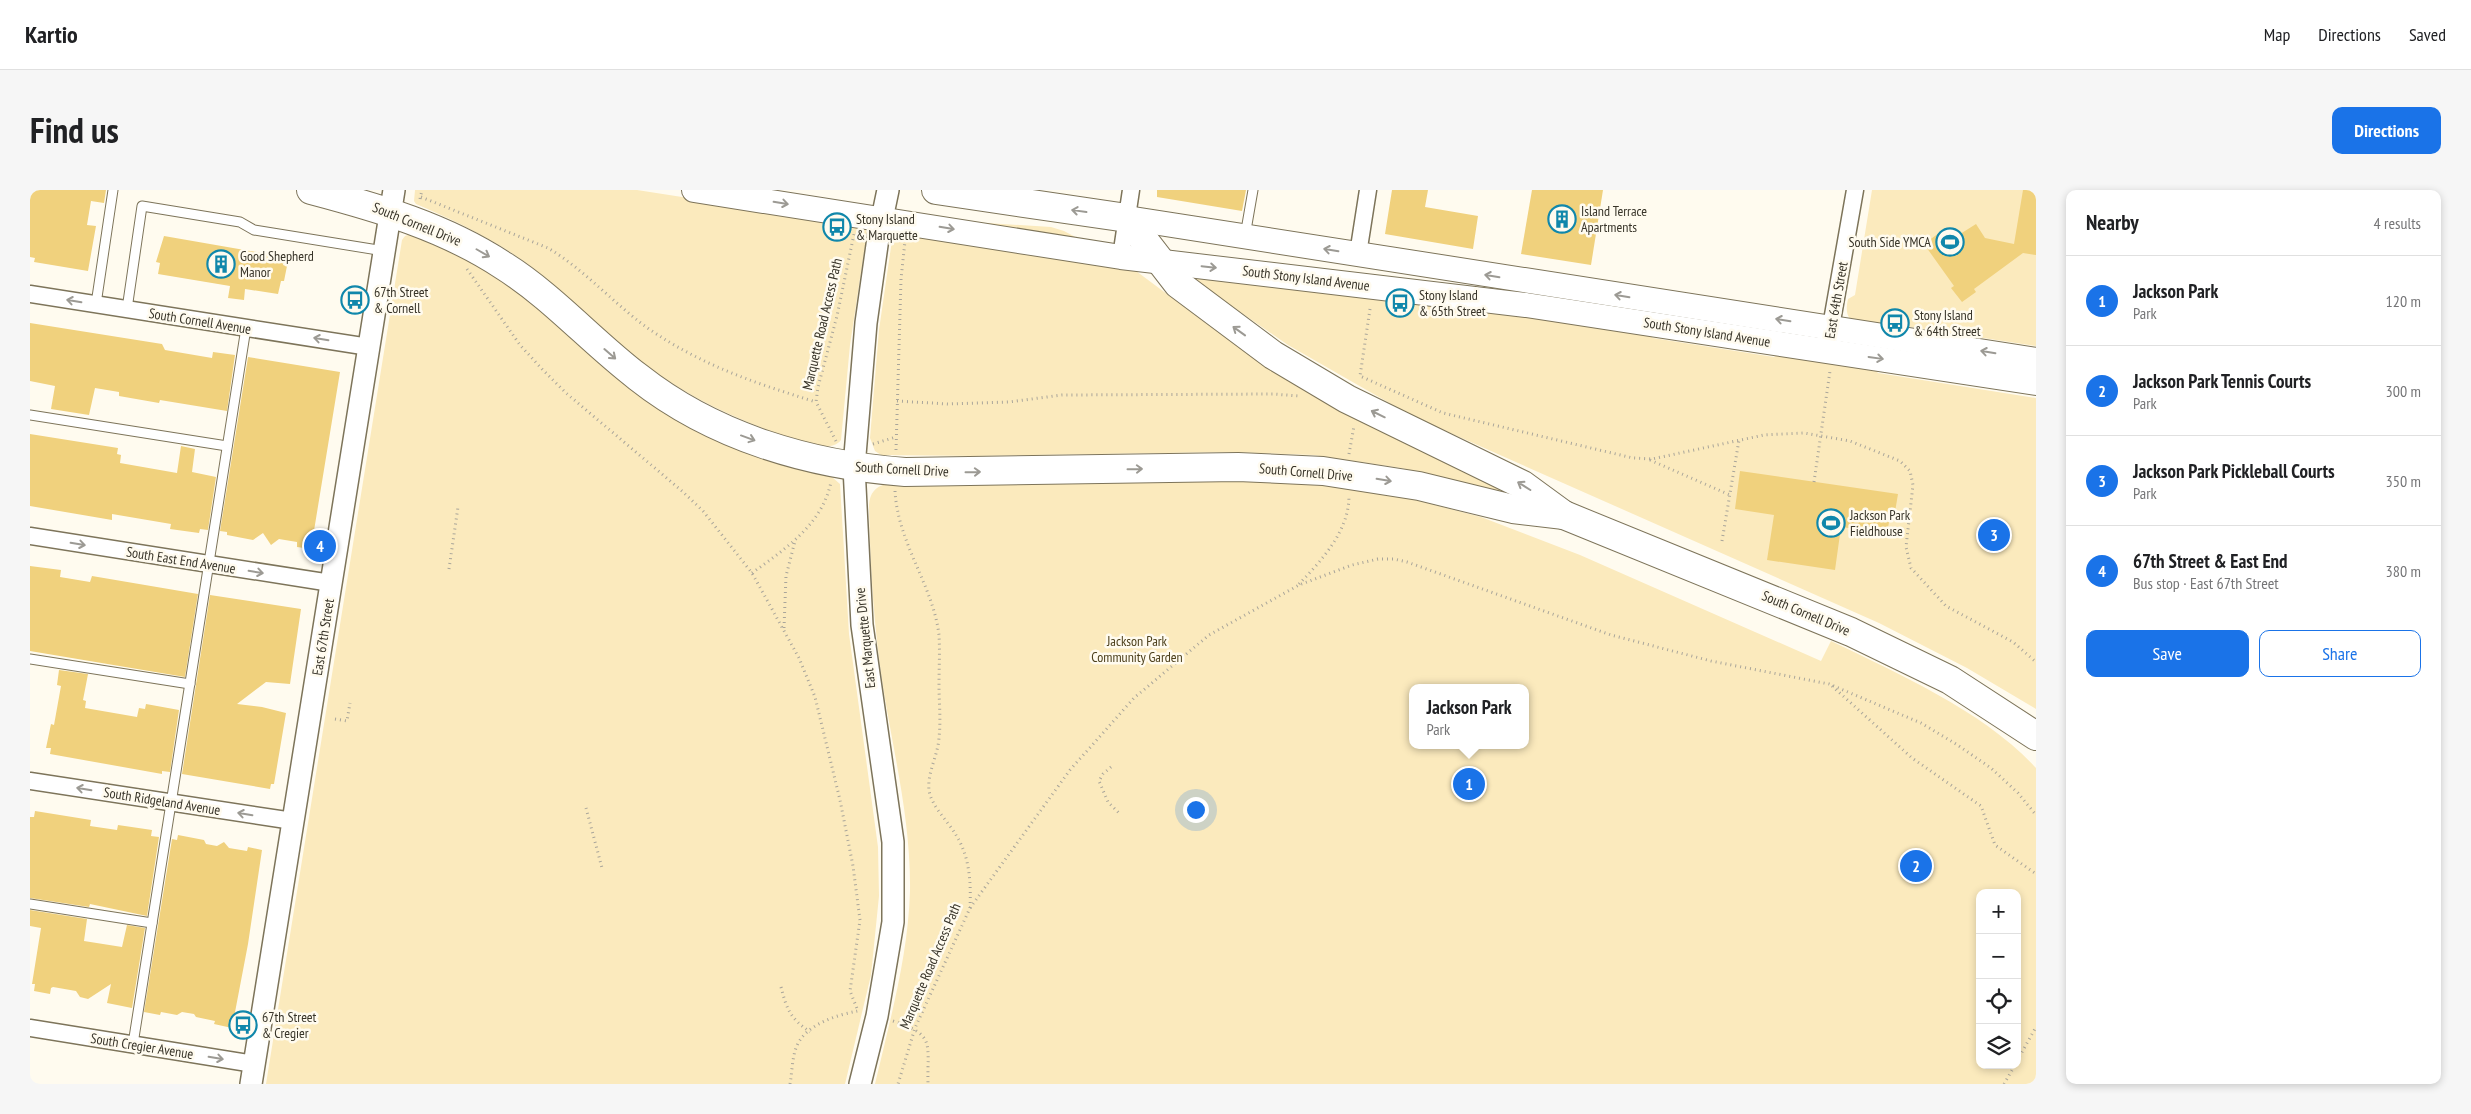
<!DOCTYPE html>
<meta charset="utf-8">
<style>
body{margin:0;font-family:"PT Sans Narrow",sans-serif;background:#f6f6f6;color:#202124}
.controls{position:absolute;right:15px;bottom:15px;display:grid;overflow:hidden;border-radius:10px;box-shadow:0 2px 8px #0003}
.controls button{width:45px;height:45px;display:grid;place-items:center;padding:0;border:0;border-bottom:1px solid #e0e0e0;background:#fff;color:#202124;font:25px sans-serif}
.you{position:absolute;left:1165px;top:619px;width:18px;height:18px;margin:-12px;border:4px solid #fff;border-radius:50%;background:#1a73e8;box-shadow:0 0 0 8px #1a73e833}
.badge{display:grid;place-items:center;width:32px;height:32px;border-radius:50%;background:#1a73e8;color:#fff;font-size:16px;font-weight:700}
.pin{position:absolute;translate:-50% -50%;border:2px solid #fff;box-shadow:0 1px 5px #0006}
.popup{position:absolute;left:1379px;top:494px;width:120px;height:65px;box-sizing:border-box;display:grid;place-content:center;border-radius:10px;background:#fff;filter:drop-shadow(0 1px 4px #0005);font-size:16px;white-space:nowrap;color:#757577}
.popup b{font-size:19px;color:#202124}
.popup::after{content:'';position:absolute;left:50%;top:100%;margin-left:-10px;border:10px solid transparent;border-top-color:#fff}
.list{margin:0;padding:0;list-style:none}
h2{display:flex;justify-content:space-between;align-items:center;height:65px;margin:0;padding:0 20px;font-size:21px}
h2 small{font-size:16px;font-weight:400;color:#757577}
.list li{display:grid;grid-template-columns:32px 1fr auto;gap:15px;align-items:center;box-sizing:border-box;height:90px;padding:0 20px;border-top:1px solid #e0e0e0}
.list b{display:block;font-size:19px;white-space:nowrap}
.list p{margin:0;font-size:16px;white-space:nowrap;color:#757577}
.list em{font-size:16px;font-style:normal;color:#757577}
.actions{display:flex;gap:10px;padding:15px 20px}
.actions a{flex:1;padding:11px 0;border:1px solid #1a73e8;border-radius:10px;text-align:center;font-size:18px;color:#1a73e8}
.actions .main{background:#1a73e8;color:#fff}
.icon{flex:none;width:28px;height:28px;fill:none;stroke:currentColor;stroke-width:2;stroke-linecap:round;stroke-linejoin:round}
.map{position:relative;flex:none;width:2006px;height:894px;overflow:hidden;border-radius:10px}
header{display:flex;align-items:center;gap:30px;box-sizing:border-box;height:70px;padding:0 25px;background:#fff;border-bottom:1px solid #e0e0e0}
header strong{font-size:24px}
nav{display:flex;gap:28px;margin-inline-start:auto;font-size:18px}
.intro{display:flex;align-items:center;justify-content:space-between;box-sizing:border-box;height:120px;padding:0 30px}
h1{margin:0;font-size:35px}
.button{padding:12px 22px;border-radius:10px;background:#1a73e8;color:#fff;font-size:18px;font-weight:700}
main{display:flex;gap:30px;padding:0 30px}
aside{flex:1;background:#fff;border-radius:10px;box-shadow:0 2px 8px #0003}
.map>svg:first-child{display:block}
.green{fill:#fbeabd;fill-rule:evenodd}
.building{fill:#f0d17d}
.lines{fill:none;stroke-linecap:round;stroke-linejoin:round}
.service-casing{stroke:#7d745a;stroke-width:11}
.minor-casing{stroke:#7d745a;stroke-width:19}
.tertiary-casing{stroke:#7d745a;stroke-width:24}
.secondary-casing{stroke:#7d745a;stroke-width:26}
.trunk-casing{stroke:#7d745a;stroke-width:30}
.path{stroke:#a9a59a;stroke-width:3;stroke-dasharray:1 4;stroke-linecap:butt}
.service{stroke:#fff;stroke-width:9}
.minor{stroke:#fff;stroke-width:16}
.tertiary{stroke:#fff;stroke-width:21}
.secondary{stroke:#fff;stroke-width:24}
.trunk{stroke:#fff;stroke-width:28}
.oneway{stroke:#9c9a94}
.labels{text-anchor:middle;stroke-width:5;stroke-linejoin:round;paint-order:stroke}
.poi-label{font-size:14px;fill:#383429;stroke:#fffbef;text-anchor:start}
.street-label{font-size:14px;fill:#383429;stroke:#fffbef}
.park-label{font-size:14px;fill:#4d401c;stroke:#fffbef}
</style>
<header>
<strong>Kartio</strong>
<nav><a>Map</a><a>Directions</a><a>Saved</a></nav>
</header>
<div class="intro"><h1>Find us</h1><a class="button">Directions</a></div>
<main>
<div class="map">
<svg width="2006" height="894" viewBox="0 0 2006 894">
<rect width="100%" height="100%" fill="#fffbef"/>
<g class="green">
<path d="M 385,0 L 607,0 L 833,35 L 837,42 L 820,155 L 811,250 C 801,263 775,253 762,249 C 705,229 652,205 605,167 C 564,135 529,95 486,66 C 455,45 421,29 386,14 L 384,11 Z"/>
<path d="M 1842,0 L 2006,0 L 2006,156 L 1855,133 L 1849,137 C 1829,133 1812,136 1818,109 L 1825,105 Z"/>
<polygon points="941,32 1021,37 1034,41 1051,50"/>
<polygon points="871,41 1102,78 1188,142 1235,173 1489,307 1371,278 1283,265 1199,262 946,266 851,265 845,261 840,248 849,140 862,50 865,44"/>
<polygon points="383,43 401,49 471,89 512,121 583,185 609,204 746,272 802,287 810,294 819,444 848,657 849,706 841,785 815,894 236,894 372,50 375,46"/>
<polygon points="1162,86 1610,138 1623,148 1744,167 1752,161 1842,176 1848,183 2006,208 2006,519 1937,478 1849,433 1382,226 1258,155 1161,88"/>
<path d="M 1230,291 L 1319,298 L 1378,308 L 1451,327 L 1550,365 L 1791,471 L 1801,451 C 1869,484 1955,522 2006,578 L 2006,894 L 845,894 C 860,830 878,767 880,701 C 881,634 865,569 854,503 C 844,440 840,378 839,315 C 840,303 845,297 856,294 ZM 1383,498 L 1495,498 L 1495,555 L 1383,555 ZM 1950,703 L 1987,703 L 1987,875 L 1950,875 Z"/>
</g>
<g class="building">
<polygon points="0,0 76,0 74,13 61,11 57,35 66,36 58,81 4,72 5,68 0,67"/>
<polygon points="1127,0 1216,0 1212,21 1127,7"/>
<polygon points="1362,0 1398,0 1395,17 1448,26 1443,59 1355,44"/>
<polygon points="1502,0 1573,0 1561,75 1491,64"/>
<polygon points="1993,0 2006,0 2006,65 1993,63 1944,99 1946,102 1932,112 1921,98 1924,96 1894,54 1909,43 1927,46 1946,34 1955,48 1984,54"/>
<polygon points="134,46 255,67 253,75 257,76 254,91 251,91 248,104 215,99 214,110 198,108 200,96 128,84 130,73 126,72"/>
<polygon points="0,133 132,154 135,160 182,168 183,162 205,165 197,221 130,210 129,213 89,206 89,202 65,198 59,225 21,219 25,196 0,191"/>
<polygon points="218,167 310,182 281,359 267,357 267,352 249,349 241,355 233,343 223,350 197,345 197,342 190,341"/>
<polygon points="0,244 88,258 87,264 91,265 90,273 147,283 151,256 165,259 162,282 186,287 178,340 170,339 169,343 140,339 141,334 82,324 82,330 0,316"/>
<polygon points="1710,281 1868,304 1864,328 1860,327 1857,343 1811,337 1805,380 1737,370 1744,325 1705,319"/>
<polygon points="0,376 31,380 30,387 60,392 62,386 168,404 155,487 0,461"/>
<polygon points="180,405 271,419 260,494 236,492 207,514 232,517 256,523 244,594 241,594 240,599 152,584"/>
<polygon points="29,480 58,484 53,510 56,511 55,518 107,527 109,518 115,519 116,514 149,520 140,582 132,581 132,584 20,564 21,558 16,558 21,534 24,535 31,496 27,495"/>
<polygon points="5,621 61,630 60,636 87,640 88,635 122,640 121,646 129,647 117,726 60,714 59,717 0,708 0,627 4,627"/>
<polygon points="148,645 174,650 176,654 187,656 194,652 199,658 217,661 218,657 232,660 218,754 202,838 184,834 185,831 166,827 164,824 152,822 147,825 131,822 130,825 114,822 142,649 147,650"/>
<polygon points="0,720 57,729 54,751 92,757 97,735 115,738 102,818 77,813 81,794 58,809 50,807 46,801 23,797 21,798 20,804 4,801 5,794 2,794 11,738 0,736"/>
</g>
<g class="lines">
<g class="service-casing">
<g id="service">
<polyline points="1215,46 1223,0"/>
<polyline points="66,114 83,0"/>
<polyline points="97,119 112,16 210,32 224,40 354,61"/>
<polyline points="0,225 197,256"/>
<polyline points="0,469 160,494"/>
<polyline points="0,714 122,733"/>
<polyline points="103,854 216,138"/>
</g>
</g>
<g class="minor-casing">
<g id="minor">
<polyline points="1328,64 1338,0"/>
<polyline points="1091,67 1101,0"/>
<polyline points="0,104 339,157"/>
<polyline points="1799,148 1825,0"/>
<polyline points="0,346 301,393"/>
<polyline points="0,591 263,631"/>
<polyline points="0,838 224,874"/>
</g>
</g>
<g class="tertiary-casing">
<g id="tertiary">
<polyline points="221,894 364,0"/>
<polyline points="830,894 847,826 863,732 863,652 832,435 824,277 836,133 848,48 858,0"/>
</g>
</g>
<g class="secondary-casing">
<g id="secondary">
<polyline points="664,0 1091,67 1496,115 2006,193"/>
<polyline points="1097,28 2006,170"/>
</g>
</g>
<g class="trunk-casing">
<g id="trunk">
<path d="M 281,0 C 349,18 415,37 474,76 C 523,107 562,152 608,187 C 684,247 780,275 875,282 L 1208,277 L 1293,281 L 1389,296 L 1483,319 L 1534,325"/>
<polyline points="906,0 1097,28 1148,94 1243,165 1317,209 1493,295 1534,325 1821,442 1920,490 2006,546"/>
</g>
</g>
<g class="path">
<path d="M 391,7 L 518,58 C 555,80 584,114 619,139 C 673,176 725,193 786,212"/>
<polyline points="390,9 392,0"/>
<polyline points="437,79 490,155 512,179 536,203 652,301 673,321 722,383 769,468 785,507 810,610 823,676 830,730 820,801 828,821"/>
<polyline points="1340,119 1330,186 1413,223 1603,268 1622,269 1734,245 1774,243 1820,251 1870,271 1880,281 1883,295 1876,357 1881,378 1916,416 1983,452 2006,472"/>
<polyline points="867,211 918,214 979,212 1032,205 1243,204 1269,206"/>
<polyline points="806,251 786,212 788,197 807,126 824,44"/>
<polyline points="843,254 866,247"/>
<polyline points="866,260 871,89 875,51"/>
<polyline points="1319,264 1324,236"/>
<polyline points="1620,270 1700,305"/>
<polyline points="1784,292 1800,181"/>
<path d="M 865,301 C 868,354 903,395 909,445 C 910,461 909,478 909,495 C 909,512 911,530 909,548 C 908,565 897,583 899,600 C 901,616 918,631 926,645 C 940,667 941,693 940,718 L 885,838 L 868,894"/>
<polyline points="1692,351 1709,250"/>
<polyline points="419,379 428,317"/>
<path d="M 722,383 C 755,359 792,335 801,292"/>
<path d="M 1269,394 C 1292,370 1319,341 1319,306"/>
<polyline points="754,438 756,386 765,351"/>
<polyline points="1802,496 1882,568 1951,616 1965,655 2006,684"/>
<polyline points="305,529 317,531 320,513"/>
<polyline points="1081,577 1073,584 1069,591 1078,612 1091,625"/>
<polyline points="556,618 572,678"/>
<polyline points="940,718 1040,580 1104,508 1179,445 1269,395 1322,375 1348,369 1364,369 1377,372 1581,445 1681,471 1799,494 1891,533 1926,554 1961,578 1988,603 2006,625"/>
<path d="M 751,797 C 757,820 760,828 780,842"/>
<path d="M 863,831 C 906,845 897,853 898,894"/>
<polyline points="1987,871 2006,837"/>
<path d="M 760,894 C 762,883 762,869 766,858 C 774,835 806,825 828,821"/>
<polyline points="1974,894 1985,875"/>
</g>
<use href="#service" class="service"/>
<use href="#minor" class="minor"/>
<use href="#tertiary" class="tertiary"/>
<use href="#secondary" class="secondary"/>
<use href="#trunk" class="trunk"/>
</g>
<defs><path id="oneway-shaft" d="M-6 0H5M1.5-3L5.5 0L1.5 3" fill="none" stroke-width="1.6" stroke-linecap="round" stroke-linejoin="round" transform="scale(1.25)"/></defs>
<g class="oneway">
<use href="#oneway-shaft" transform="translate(751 13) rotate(9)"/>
<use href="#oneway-shaft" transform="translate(1049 21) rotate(-172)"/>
<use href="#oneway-shaft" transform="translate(917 38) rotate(9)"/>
<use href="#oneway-shaft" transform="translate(1301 60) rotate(-171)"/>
<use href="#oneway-shaft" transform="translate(453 63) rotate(30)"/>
<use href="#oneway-shaft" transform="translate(1179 77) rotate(6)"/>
<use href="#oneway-shaft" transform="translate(1462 86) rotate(-171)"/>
<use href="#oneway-shaft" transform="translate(1592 106) rotate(-171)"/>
<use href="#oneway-shaft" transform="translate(44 111) rotate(-171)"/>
<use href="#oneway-shaft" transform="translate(1753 130) rotate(-171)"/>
<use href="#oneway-shaft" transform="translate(1209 141) rotate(-144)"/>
<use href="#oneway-shaft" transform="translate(291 149) rotate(-171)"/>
<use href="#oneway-shaft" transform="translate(1958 162) rotate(-171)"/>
<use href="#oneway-shaft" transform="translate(580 164) rotate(41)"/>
<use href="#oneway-shaft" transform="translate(1846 168) rotate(8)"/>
<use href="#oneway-shaft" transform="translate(1348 224) rotate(-154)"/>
<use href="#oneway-shaft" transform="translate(718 248) rotate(20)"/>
<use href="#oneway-shaft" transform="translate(1105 279) rotate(-1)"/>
<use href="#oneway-shaft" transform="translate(943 282) rotate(-1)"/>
<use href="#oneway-shaft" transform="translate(1354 290) rotate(9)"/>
<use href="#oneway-shaft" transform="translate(1494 296) rotate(-148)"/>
<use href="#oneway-shaft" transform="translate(48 354) rotate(9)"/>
<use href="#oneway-shaft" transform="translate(226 382) rotate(9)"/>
<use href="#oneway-shaft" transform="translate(54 599) rotate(-171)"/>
<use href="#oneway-shaft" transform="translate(215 624) rotate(-171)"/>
<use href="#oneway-shaft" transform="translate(186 868) rotate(9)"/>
</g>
<defs>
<g id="building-ring" transform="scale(1.4375)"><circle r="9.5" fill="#fffbef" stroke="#1087ab" stroke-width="1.5"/><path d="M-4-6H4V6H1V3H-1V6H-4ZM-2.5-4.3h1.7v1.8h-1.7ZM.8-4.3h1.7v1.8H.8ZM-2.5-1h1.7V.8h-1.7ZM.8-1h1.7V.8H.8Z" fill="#1087ab"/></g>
<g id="bus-ring" transform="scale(1.4375)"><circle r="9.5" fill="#fffbef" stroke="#1087ab" stroke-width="1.5"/><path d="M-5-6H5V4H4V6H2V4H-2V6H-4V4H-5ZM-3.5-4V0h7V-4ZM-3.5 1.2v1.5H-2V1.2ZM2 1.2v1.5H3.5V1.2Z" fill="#1087ab"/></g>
<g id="stadium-ring" transform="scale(1.4375)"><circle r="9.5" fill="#fffbef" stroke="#1087ab" stroke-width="1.5"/><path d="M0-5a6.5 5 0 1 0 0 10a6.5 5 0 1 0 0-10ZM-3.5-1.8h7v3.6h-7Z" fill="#1087ab"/></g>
</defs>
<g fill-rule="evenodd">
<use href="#building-ring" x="1532" y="29"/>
<use href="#bus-ring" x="807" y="37"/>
<use href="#stadium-ring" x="1920" y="52"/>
<use href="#building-ring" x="191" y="74"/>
<use href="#bus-ring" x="325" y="110"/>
<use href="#bus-ring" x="1370" y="113"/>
<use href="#bus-ring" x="1865" y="133"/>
<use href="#stadium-ring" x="1801" y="333"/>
<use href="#bus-ring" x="213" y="835"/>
</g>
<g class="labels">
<g class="poi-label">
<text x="1551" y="26">Island Terrace<tspan x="1551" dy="16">Apartments</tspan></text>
<text x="826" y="34">Stony Island<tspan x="826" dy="16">&amp; Marquette</tspan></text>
<text x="1901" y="57" text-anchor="end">South Side YMCA</text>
<text x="210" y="71">Good Shepherd<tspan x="210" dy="16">Manor</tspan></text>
<text x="344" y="107">67th Street<tspan x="344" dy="16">&amp; Cornell</tspan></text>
<text x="1389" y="110">Stony Island<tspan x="1389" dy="16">&amp; 65th Street</tspan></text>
<text x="1884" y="130">Stony Island<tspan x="1884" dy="16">&amp; 64th Street</tspan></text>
<text x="1820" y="330">Jackson Park<tspan x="1820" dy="16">Fieldhouse</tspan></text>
<text x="232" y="832">67th Street<tspan x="232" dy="16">&amp; Cregier</tspan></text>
</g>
<g class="street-label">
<text transform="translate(387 34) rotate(22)" y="5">South Cornell Drive</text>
<text transform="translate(1276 88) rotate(7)" y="5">South Stony Island Avenue</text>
<text transform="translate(1806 110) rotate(-80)" y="5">East 64th Street</text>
<text transform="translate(170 131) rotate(9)" y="5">South Cornell Avenue</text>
<text transform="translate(792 134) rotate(-77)" y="5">Marquette Road Access Path</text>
<text transform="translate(1677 142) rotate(9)" y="5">South Stony Island Avenue</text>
<text transform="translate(872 279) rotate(3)" y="5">South Cornell Drive</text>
<text transform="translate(1276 282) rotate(5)" y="5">South Cornell Drive</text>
<text transform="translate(151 370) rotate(9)" y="5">South East End Avenue</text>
<text transform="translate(1776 423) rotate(23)" y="5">South Cornell Drive</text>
<text transform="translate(293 447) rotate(-81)" y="5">East 67th Street</text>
<text transform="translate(835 448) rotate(-96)" y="5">East Marquette Drive</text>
<text transform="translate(132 611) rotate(9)" y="5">South Ridgeland Avenue</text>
<text transform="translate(900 776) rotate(-67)" y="5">Marquette Road Access Path</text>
<text transform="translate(112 856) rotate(9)" y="5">South Cregier Avenue</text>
</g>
<g class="park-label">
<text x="1107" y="456">Jackson Park<tspan x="1107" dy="16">Community Garden</tspan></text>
</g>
</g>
</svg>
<div class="controls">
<button>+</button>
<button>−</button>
<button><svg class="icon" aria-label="locate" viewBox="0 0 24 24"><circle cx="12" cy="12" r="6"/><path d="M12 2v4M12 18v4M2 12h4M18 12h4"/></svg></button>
<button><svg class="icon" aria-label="layers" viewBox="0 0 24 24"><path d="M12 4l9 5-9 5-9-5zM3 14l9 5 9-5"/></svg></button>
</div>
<div class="you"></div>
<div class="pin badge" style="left:1439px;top:594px">1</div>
<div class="popup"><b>Jackson Park</b>Park</div>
<div class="pin badge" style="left:1886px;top:676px">2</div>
<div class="pin badge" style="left:1964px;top:345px">3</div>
<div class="pin badge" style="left:290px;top:356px">4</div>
</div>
<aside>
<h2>Nearby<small>4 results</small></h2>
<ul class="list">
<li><span class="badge">1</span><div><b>Jackson Park</b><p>Park</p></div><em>120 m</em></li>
<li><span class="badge">2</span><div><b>Jackson Park Tennis Courts</b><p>Park</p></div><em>300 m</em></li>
<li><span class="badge">3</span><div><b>Jackson Park Pickleball Courts</b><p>Park</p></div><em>350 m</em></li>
<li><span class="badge">4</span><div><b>67th Street &amp; East End</b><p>Bus stop · East 67th Street</p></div><em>380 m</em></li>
</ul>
<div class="actions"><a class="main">Save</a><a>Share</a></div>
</aside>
</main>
